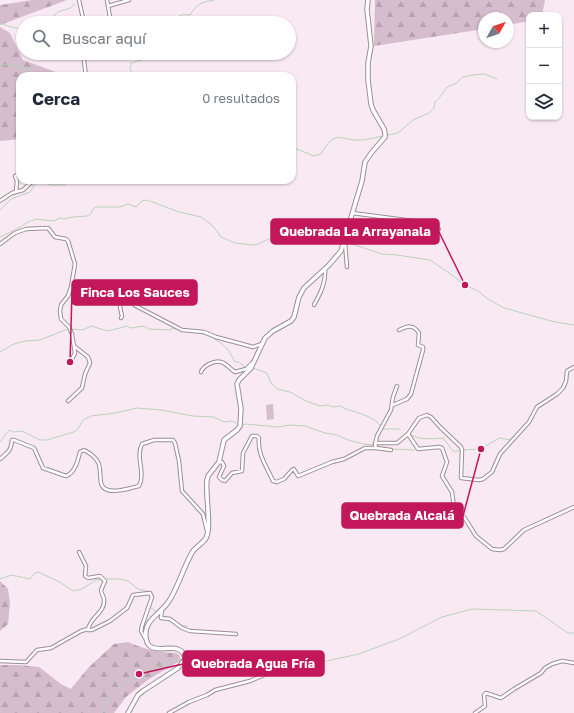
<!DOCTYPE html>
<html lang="es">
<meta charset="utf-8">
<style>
body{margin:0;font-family:"Golos Text",sans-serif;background:#f2f2f3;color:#1f2937}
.controls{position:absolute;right:12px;top:12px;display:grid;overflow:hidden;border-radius:8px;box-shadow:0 1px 3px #0004}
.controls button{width:36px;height:36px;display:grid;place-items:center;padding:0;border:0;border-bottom:1px solid #e0e1e3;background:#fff;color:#1f2937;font:20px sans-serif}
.compass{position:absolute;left:478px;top:12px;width:36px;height:36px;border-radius:50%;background:#fff;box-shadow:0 1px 3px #0004;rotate:50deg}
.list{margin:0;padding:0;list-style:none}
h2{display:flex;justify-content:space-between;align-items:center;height:52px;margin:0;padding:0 16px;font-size:17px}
h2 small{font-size:13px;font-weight:400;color:#747a83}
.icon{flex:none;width:22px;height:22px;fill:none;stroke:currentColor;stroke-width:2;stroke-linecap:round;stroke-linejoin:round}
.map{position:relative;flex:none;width:574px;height:713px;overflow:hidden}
.search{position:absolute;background:#fff;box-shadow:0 1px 3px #0004;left:16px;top:16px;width:280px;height:44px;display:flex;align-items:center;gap:10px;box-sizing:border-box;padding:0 14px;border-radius:22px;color:#747a83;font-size:15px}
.panel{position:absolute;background:#fff;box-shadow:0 1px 3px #0004;left:16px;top:72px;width:280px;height:112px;border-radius:12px}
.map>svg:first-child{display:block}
.grass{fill:#d6bdcd}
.forest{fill:url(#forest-firs)}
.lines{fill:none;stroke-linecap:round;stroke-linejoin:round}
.stream{stroke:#bad3ba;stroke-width:1}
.minor-casing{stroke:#9c8d96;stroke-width:4.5}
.secondary-casing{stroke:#9c8d96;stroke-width:5.5}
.minor{stroke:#fff;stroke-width:2.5}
.secondary{stroke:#fff;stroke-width:3.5}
.leader{fill:none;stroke:#c2185b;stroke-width:1.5}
.callout-dot{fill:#c2185b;stroke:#fff;stroke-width:1.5}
.callout{fill:#c2185b;stroke:#c2185b;stroke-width:1.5}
.callout-label{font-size:13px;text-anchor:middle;font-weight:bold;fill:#fff}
</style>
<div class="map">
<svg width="574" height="713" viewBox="0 0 574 713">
<defs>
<pattern id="forest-firs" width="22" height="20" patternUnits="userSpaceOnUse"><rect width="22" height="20" fill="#d6bdcd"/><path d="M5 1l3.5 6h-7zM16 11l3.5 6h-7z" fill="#b7a2af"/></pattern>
</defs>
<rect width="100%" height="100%" fill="#f9e9f3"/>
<polygon class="grass" points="273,404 274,419 267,420 266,405"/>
<g class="forest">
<polygon points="32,0 67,0 0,25 0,5"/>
<polygon points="375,0 545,0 542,15 529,15 529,21 508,25 508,18 484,18 484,29 374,46"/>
<polygon points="0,27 10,33 23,60 67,76 28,76 22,74 22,76 20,76 20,139 0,141"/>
<polygon points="0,581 8,589 10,603 8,624 0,631"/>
<path d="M 128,642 C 144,649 160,653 177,653 L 180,656 L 180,661 L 149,679 L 126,697 L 114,713 L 0,713 L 0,665 L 18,665 L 39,667 L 61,684 L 71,689 L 88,668 L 114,644 Z"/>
</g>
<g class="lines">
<g class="stream">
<path d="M 0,23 C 8,26 14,29 23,28"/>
<polyline points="46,23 58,12 70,8 75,4"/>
<path d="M 175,23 C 178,14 181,14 190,15 C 197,4 201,2 214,0"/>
<polyline points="0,65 16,65 22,68 28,67 31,74 34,76"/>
<polyline points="134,76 130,69 131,63 145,59 148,53"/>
<polyline points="388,135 398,133 413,120 429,113 434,108 435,102 440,97 447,87 455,84 463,77 472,75 484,74 497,79"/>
<path d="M 292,149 L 297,149 L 314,156 L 321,154 C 336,128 338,141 361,140 C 368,140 376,137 383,136"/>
<polyline points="0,210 11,199 30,192 37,181 52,185 64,185 70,180"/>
<polyline points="0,237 17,229 28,222 36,219 53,221 60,218 64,219 72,217 87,216 91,214 92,210 96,207 120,207 128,204 136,207 142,201 147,200 179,212 201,217 213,226 221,237 235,243 252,245 259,244 274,236 289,233 303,236 314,231 321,230 342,240"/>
<polyline points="346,242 382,254 397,255 430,260 452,275 465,285 478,291 488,299 504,308 555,322 574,325"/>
<polyline points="71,329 83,330 91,326 108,331 127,326 131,328 144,326 149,329"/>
<polyline points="150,329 169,330 175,328 181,331"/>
<path d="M 194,332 C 207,334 220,340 229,351 C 231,354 233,359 235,362 L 239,362 L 245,367"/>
<polyline points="0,352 14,344 25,341 40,340 68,329"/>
<path d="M 253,368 L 267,373 L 271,383 L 277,389 L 290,392 L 306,401 L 320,406 L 328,405 L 333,407 L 340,406 C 352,413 374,414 381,427"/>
<polyline points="242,425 246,424 278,427 289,425 305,426 325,433 337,435 348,440 363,444 375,445 380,447"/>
<polyline points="382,429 400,429"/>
<path d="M 411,435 C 421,440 432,439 443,438 L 453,451 L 461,451"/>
<polyline points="0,442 9,430 13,432 22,431 40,440 47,440 74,432 78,429 83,420 91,416 115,413 137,408 161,410 193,416 213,417 224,422 232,421 236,423"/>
<polyline points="391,449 414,450"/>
<polyline points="463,450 481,449 499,438 511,440"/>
<polyline points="0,579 12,575 30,579 35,573 38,572 60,582 73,591 82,589 96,580 102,580"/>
<polyline points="107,579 120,579 128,581 138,589 151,592 153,595 153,599 150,607 156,612"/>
<polyline points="162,616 171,618"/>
<polyline points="173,620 183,626 187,626"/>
<polyline points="188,659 237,664 298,667 359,654 399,639 442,617 472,609 536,611 568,633 574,633"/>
<path d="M 102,713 C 106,706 110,697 115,691 C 130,676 160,664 181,659"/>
</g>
<g class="minor-casing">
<g id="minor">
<polyline points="79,0 84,23"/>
<polyline points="107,0 111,23"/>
<polyline points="108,6 129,0"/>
<polyline points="83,53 86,76"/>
<polyline points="52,180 60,181 64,180"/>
<polyline points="16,192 17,181 15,176 17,175"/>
<polyline points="0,201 12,193 23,190 34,180"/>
<polyline points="352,213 421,222 439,229"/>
<polyline points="345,242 347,267"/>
<polyline points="0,244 15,233 26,229 48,228 55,237 66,239 68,241 75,264 71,287 68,296 61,305 60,311 61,319 69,327 72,334 75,353 71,361"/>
<path d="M 314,305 C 320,294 326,283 325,269"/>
<path d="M 121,318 L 122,316 C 120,307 118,302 122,293 L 136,306 L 182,330 L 204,332 L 216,337 L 253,347 L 262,344"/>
<path d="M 201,372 C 203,366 214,360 221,362 C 226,363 230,369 235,372 L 246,369 L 252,363"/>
<polyline points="68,401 82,388 85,374 90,363 88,357 74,346"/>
<path d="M 393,405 L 407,399 L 411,394 L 423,350 L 423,347 L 418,345 L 419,333 C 413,324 408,326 399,330"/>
<polyline points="408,434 418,449 439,447 442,448 447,462 442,476 452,492 454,507 464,517 476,536 492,549 500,550 504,549 524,530 574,507"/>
<polyline points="375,444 377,436 391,410 393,397 397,386"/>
<polyline points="376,448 391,450"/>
<path d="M 0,459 C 8,452 11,451 12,440 L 14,440 L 34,448 L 43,468 L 66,476 C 75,473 78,460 80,452 L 84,450 C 90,453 95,457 98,462 C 103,471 96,487 108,490 C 117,493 130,488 139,486 C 146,473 135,457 142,444 L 154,440 L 173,440 L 175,443 L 179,461 L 182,491 L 203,514 L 207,531"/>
<path d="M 219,462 L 222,462 L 224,466 L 219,477 L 222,480 L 225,481 L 232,473 L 242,471 L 243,453 L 252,436 L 257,436 L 259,438 C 257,454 267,467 273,481 L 277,482 L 284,479 L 292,470 L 294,469 L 298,476 L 332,462 L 344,459 L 365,448 L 376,448 L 375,444 L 377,443 L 397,443 L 408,434 L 419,418 L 427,415 L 431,417 L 440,427 L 461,447 L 462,450 L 461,478 L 479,480 L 483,479 L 492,472 L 500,454 L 529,422 L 537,407 L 557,394 L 563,388 L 566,381 L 567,371 L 574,367"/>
<path d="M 79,552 L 86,566 L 85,576 L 88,578 L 100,576 L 105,581 L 101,590 C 101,593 103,595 104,599 C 106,612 89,618 88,630 L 92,630 L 110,621 L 127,608 L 133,595 L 150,593 L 152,597 L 142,626 L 141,631 L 145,638"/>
<polyline points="162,609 161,618 170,619 182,628 190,631 236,634"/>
<polyline points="0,661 26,662 37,650 51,648 81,631 88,629"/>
<polyline points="169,713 189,702 207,695 215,690 250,681 264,675"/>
<polyline points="475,713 485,706 484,695 486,693 501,698 514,689 541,673 545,668 552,664 562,661 574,663"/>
</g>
</g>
<g class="secondary-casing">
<path id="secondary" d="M 128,713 L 138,695 L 143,691 L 178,668 L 185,659 C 182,636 149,661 146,638 C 143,620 161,614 169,601 C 179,586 184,565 193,551 C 197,546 203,543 206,538 C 212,528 205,493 207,480 L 208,476 L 219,462 L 224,440 L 237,430 L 240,426 L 241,409 L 237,384 L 239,380 L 251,368 L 265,338 L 273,331 L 291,321 L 294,317 L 299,297 L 304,288 L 329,265 L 341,251 L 362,181 L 365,162 L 372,152 L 385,137 L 385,133 L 384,129 L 373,110 L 371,104 L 368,80 L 368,63 L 371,46 L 367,9 L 368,0"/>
</g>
<use href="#minor" class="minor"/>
<use href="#secondary" class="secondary"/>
</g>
<path class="leader" d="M465 285L439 232M70 362L72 292M481 449L463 516M139 674L183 664"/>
<g class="callout-dot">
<circle cx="465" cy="285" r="4"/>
<circle cx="70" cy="362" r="4"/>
<circle cx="481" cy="449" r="4"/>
<circle cx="139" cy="674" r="4"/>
</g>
<g class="callout">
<rect x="271" y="219" width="168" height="25" rx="4"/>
<rect x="72" y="280" width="125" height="25" rx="4"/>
<rect x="342" y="503" width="121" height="25" rx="4"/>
<rect x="183" y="651" width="141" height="25" rx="4"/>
</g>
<g class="callout-label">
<text x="355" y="236">Quebrada La Arrayanala</text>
<text x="135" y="297">Finca Los Sauces</text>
<text x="402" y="520">Quebrada Alcalá</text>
<text x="253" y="668">Quebrada Agua Fría</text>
</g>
</svg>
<div class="controls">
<button>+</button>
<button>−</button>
<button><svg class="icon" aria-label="layers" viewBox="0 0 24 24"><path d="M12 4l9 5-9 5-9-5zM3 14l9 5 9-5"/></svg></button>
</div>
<svg class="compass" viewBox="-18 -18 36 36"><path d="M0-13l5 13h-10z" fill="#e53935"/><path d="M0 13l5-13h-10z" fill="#747a83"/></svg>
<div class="search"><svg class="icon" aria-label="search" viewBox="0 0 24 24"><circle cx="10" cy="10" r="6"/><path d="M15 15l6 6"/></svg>Buscar aquí</div>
<section class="panel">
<h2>Cerca<small>0 resultados</small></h2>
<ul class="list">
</ul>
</section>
</div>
